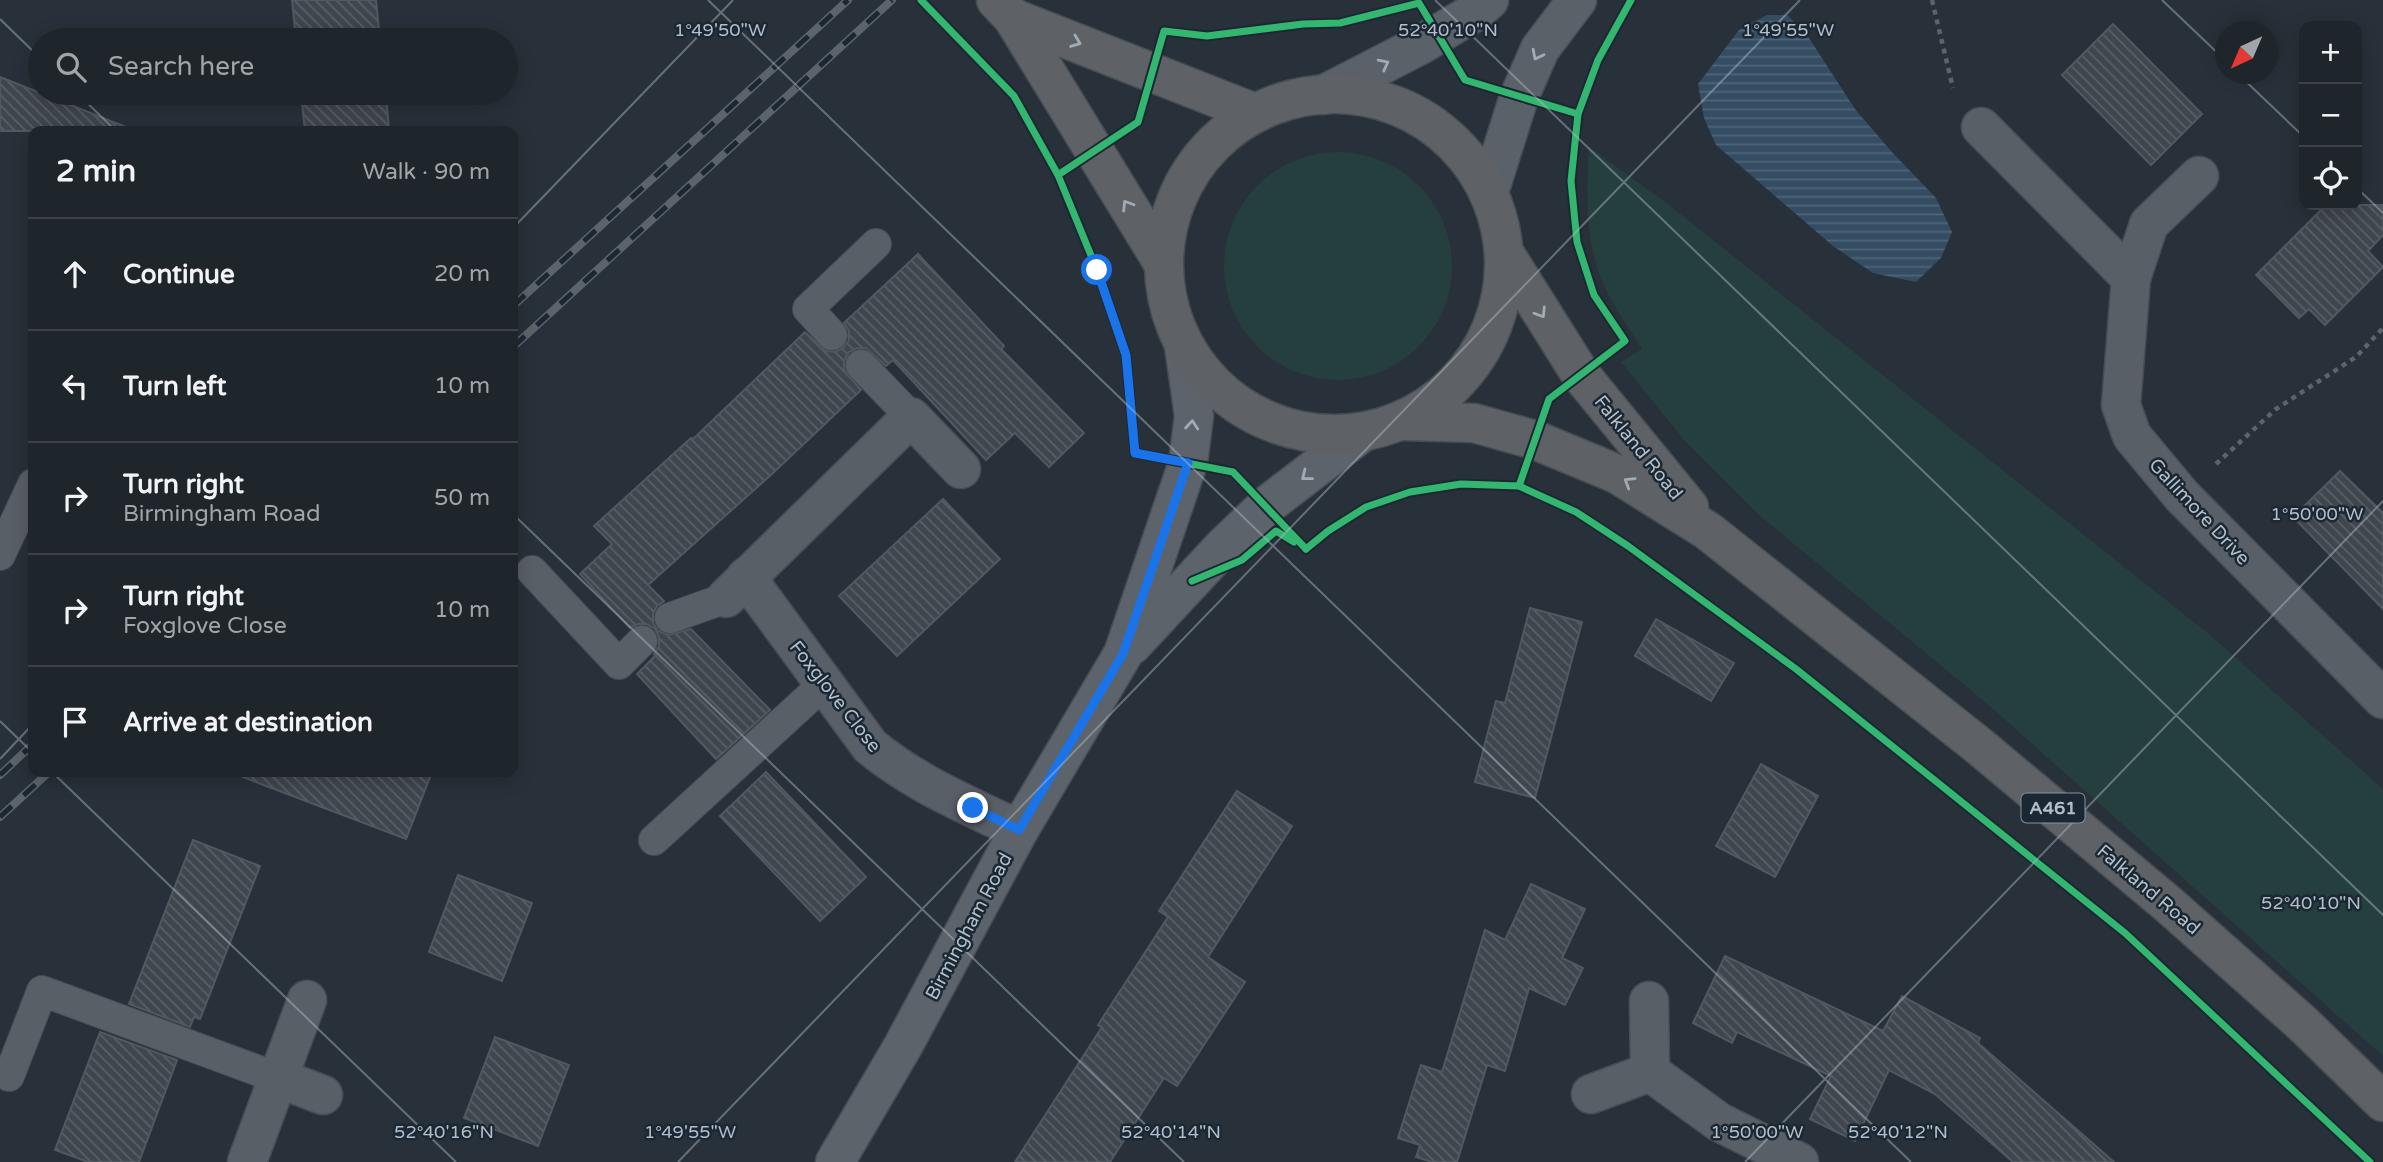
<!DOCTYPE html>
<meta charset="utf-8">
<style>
body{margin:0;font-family:"Varela Round",sans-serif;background:#262d33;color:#f1f3f6}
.controls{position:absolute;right:21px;top:21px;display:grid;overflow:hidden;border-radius:14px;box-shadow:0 4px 18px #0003}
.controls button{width:63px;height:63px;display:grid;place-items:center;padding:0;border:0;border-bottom:2px solid #3c4247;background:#1e252b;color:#f1f3f6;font:35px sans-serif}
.compass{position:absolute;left:2215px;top:21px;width:63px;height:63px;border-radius:50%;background:#1e252b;box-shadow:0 4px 18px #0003;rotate:224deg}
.stop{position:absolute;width:21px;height:21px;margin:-16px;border:5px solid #1a73e8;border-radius:50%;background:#fff}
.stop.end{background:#1a73e8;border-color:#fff;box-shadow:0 2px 7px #0008}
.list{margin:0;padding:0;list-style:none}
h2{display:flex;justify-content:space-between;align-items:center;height:91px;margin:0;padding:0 28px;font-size:30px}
h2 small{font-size:23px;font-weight:400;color:#a1a5a9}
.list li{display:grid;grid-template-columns:46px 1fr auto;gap:21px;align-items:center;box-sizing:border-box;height:112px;padding:0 28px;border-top:2px solid #3c4247}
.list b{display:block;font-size:26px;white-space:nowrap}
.list p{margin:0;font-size:23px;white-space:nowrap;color:#a1a5a9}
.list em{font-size:23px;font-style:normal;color:#a1a5a9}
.icon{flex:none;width:38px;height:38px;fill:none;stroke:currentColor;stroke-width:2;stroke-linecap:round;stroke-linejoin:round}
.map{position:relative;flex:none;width:2383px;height:1162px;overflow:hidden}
.search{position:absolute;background:#1e252b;box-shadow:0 4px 18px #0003;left:28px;top:28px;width:490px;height:77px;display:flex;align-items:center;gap:18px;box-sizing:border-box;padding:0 24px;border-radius:38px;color:#a1a5a9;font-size:26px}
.panel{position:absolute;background:#1e252b;box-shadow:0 4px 18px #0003;left:28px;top:126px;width:490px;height:651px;border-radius:14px}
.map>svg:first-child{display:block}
.grass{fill:#253e3e}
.water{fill:url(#water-rules)}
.building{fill:url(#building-back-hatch);stroke:#505860;stroke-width:2}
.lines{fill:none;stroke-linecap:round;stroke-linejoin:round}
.lane-casing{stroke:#474d53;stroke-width:32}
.street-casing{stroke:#474d53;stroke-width:41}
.secondary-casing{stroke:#474d53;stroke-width:41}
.primary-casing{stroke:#464e55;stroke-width:41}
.highway-casing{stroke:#454d53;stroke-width:41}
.path{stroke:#5c6369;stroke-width:4.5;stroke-dasharray:5 5;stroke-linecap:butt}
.lane{stroke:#595f66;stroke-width:30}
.street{stroke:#595f66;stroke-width:38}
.secondary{stroke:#5c636b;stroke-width:38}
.primary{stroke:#5b6168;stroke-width:38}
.highway{stroke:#5e6266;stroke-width:38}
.rail-casing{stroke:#5c636a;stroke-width:8}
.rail{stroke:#1b2833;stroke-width:5;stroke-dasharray:16;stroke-linecap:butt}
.cycleway-casing{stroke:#1b2833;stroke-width:11}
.cycleway{stroke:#33b770;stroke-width:7}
.oneway{stroke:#a1acb6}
.oneway2{stroke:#a1abb6}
.oneway3{stroke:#a1acb7}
.route{stroke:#1a73e8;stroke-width:9}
.ticks{fill:none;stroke:#b2beca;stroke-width:2;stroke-opacity:0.45}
.labels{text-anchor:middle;stroke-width:5;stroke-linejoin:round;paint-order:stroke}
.shield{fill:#1b2833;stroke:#85919d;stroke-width:2}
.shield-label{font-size:18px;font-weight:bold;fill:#b2beca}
.street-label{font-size:19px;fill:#b2beca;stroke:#1b2833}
.ticks-label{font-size:18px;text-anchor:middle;fill:#b2beca;stroke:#1b2833;stroke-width:5;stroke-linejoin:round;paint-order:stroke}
</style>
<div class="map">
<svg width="2383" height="1162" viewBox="0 0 2383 1162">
<defs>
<pattern id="water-rules" width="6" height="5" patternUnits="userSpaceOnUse" patternTransform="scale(1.75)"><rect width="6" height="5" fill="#344d63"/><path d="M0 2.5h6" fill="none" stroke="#4f6578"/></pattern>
<pattern id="building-back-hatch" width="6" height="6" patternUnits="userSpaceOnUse" patternTransform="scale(1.75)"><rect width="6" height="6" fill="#3f464d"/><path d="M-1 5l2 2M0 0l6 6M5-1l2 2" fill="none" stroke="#585f65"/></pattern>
</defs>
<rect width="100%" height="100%" fill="#283139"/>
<g class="grass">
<path d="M 1589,147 L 1669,205 L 2210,635 L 2383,789 L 2383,1056 L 1985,702 L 1759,515 L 1684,440 L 1621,362 L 1642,349 C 1630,329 1615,309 1605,288 C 1585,247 1586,191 1589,147 Z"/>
<circle cx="1338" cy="266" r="114"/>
</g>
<polygon class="water" points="1767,15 1787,15 1807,35 1855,109 1891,151 1936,198 1952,232 1941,258 1916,282 1873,273 1833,246 1716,145 1704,118 1698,84 1739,30"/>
<g class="building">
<polygon points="292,0 376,0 380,40 296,40"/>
<polygon points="2113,24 2202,114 2151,165 2062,75"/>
<polygon points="0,77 131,129 130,131 0,131"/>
<polygon points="301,93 386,93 389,131 305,131"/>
<polygon points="2326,205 2383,205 2383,235 2368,251 2383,267 2325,325 2309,309 2299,318 2256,275"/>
<polygon points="918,254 1004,346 1001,349 1084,433 1049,467 1015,433 986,460 893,360 886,366 866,348 857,348 849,352 844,361 844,370 861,390 773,473 648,585 664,601 657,606 653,614 653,623 658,631 668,635 691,629 770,710 716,759 637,674 656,655 654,654 659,646 659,637 655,629 646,624 638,624 630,628 580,574 612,544 594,526 691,438 693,439 805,332 826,351 835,352 843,348 849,340 849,331 844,323"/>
<polygon points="2340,471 2383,513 2383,609 2293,517"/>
<polygon points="943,499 1000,559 897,656 839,596"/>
<polygon points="1530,608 1582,622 1535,798 1475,782 1496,701 1505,703"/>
<polygon points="1656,619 1734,663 1711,701 1635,656"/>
<polygon points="1761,764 1818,796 1775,877 1716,846"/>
<polygon points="241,772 432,772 406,839 240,776"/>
<polygon points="766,772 866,877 820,921 720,816"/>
<polygon points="1237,791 1292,826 1208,957 1245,982 1177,1086 1164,1078 1110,1162 1015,1162 1102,1027 1098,1025 1168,917 1159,911"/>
<polygon points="193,840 260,866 200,1019 194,1017 190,1027 129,1004"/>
<polygon points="458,875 532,903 502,981 429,952"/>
<polygon points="1531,884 1585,909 1562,958 1583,968 1565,1005 1529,988 1505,1071 1487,1065 1457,1162 1432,1162 1416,1157 1420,1145 1398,1138 1421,1065 1442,1072 1485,930 1505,940"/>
<polygon points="1725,956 1883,1031 1902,996 1980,1038 1978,1043 2114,1162 2013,1162 1935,1094 1889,1070 1855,1141 1810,1119 1831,1076 1737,1032 1732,1043 1693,1023"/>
<polygon points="100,1032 177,1060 139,1162 88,1162 55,1150"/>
<polygon points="495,1037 569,1065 538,1146 464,1118"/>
</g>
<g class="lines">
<g class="lane-casing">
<g id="lane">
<polyline points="832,335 808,309 876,244"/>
<polyline points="861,365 911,417"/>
<polyline points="0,555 33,484"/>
<polyline points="532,571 619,664 642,641"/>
<polyline points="670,618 726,598"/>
<polyline points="654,840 824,684"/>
<polyline points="9,1076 42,991 278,1078"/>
</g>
</g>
<g class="street-casing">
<g id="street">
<polyline points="1981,127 2131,278"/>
<polyline points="2199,176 2149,224 2131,278 2121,405 2132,436 2182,496 2383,699"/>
<path d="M 746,577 L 870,746 C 914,783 968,805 1019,830"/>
<polyline points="726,598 911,417 961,469"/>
<polyline points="1650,1072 1719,1122 1799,1162"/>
<polyline points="278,1078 323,1095"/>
<polyline points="1591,1094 1650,1072 1649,1001"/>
<polyline points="247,1162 307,1000"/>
</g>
</g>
<g class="secondary-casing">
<g id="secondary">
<polyline points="1132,645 1224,546 1266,506 1360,434"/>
<polyline points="835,1162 903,1046 1019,830 1123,654 1188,463 1194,416 1184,346"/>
</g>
</g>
<g class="primary-casing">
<g id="primary">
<polyline points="1323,95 1422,44 1478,10 1489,0"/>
<polyline points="1489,192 1519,97 1540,49 1577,0"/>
</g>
</g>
<g class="highway-casing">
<g id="highway">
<polyline points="996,0 1013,18 1163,263"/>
<polyline points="1013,18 1255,113"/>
<circle cx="1334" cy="264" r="170"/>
<polyline points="1505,254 1581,375 1689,507"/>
<polyline points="1403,421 1474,423 1535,440 1617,474 1708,531 1979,746 2169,905 2303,1024 2383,1102"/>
</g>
</g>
<g class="path">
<polyline points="1932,0 1953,88"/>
<polyline points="2216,464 2276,409 2356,357 2383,328"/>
</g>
<use href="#lane" class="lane"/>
<use href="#street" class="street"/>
<use href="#secondary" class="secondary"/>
<use href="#primary" class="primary"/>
<use href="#highway" class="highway"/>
<g class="rail-casing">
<g id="rail">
<polyline points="513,306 848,0"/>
<polyline points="513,347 892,0"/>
<polyline points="0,775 33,744"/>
<polyline points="0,817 49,772"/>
</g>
</g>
<use href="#rail" class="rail"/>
<g class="cycleway-casing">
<g id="cycleway">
<polyline points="921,0 1014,96 1058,175"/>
<polyline points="1519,486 1549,399 1625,341 1594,295 1577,242 1571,181 1578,114 1598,60 1631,0"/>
<polyline points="1306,549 1328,531 1366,507 1410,492 1461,484 1519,486 1576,512 1628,546 1796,669 2125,933 2370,1162"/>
<polyline points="1306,549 1233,472 1135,453 1126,355 1097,270 1058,175 1138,122 1164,31 1207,36 1303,24 1340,23 1419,3 1465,80 1578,114"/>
<polyline points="1192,581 1242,560 1276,531 1294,542"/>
</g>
</g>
<use href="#cycleway" class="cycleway"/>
</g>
<defs><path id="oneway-chevron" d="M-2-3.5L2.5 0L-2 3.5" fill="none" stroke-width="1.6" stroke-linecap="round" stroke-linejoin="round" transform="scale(1.75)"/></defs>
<g class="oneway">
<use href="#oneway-chevron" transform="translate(1076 42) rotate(21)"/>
<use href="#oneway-chevron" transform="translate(1127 205) rotate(-122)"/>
<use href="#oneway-chevron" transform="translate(1541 313) rotate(58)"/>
<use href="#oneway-chevron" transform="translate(1629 482) rotate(-148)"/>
</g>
<g class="oneway2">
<use href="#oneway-chevron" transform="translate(1537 55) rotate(117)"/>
<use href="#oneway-chevron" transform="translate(1384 64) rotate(-27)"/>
</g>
<g class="oneway3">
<use href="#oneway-chevron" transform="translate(1192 425) rotate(-85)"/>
<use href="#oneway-chevron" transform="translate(1306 476) rotate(142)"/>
</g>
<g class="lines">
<polyline class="route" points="973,808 1019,830 1123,654 1188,463 1135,453 1126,355 1097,270"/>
</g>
<path class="ticks" d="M 708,0 L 1911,1162M 1435,0 L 2383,915M 2162,0 L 2226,61M 0,19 L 40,58M 2238,74 L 2304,137M 77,93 L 116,131M 2357,188 L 2383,213M 513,228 L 733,0M 513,514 L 1184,1162M 0,721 L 33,753M 0,759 L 33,724M 52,772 L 456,1162M 678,1162 L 1800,0M 1745,1162 L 2383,501"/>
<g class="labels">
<rect class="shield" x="2021.5" y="793.5" width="63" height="29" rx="5"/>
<g class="shield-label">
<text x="2053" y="814">A461</text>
</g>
<g class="street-label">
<text transform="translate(1639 447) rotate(51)" y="7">Falkland Road</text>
<text transform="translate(2200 511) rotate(47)" y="7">Gallimore Drive</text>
<text transform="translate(836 696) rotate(52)" y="7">Foxglove Close</text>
<text transform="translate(2149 889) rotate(40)" y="7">Falkland Road</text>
<text transform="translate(968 926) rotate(-62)" y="7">Birmingham Road</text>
</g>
</g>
<g class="ticks-label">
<text x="1448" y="36">52°40'10"N</text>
<text x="720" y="36">1°49'50"W</text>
<text x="1788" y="36">1°49'55"W</text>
<text x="2317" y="520">1°50'00"W</text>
<text x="2311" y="909">52°40'10"N</text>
<text x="690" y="1138">1°49'55"W</text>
<text x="1757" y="1138">1°50'00"W</text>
<text x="444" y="1138">52°40'16"N</text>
<text x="1171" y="1138">52°40'14"N</text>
<text x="1898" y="1138">52°40'12"N</text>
</g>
</svg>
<div class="controls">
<button>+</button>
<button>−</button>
<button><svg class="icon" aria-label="locate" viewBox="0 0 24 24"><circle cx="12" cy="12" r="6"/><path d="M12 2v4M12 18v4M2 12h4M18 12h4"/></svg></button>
</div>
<svg class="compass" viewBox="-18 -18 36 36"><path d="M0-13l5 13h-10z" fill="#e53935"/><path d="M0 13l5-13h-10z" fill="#a1a5a9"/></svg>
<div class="stop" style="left:1097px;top:270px"></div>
<div class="stop end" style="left:973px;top:808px"></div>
<div class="search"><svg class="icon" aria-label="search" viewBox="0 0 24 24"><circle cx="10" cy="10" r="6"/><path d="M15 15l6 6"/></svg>Search here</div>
<section class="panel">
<h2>2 min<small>Walk · 90 m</small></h2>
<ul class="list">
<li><svg class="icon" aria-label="ahead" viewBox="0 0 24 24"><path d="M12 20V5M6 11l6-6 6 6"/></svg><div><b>Continue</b></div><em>20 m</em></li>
<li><svg class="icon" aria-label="left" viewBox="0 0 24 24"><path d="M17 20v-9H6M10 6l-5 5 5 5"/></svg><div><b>Turn left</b></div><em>10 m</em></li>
<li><svg class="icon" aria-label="right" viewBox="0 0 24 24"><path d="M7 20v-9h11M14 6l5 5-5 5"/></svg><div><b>Turn right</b><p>Birmingham Road</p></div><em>50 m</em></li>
<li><svg class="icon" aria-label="right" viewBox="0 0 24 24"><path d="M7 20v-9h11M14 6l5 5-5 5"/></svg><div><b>Turn right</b><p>Foxglove Close</p></div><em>10 m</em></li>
<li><svg class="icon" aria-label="arrive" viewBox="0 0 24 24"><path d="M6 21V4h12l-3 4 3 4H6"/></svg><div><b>Arrive at destination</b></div></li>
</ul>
</section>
</div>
